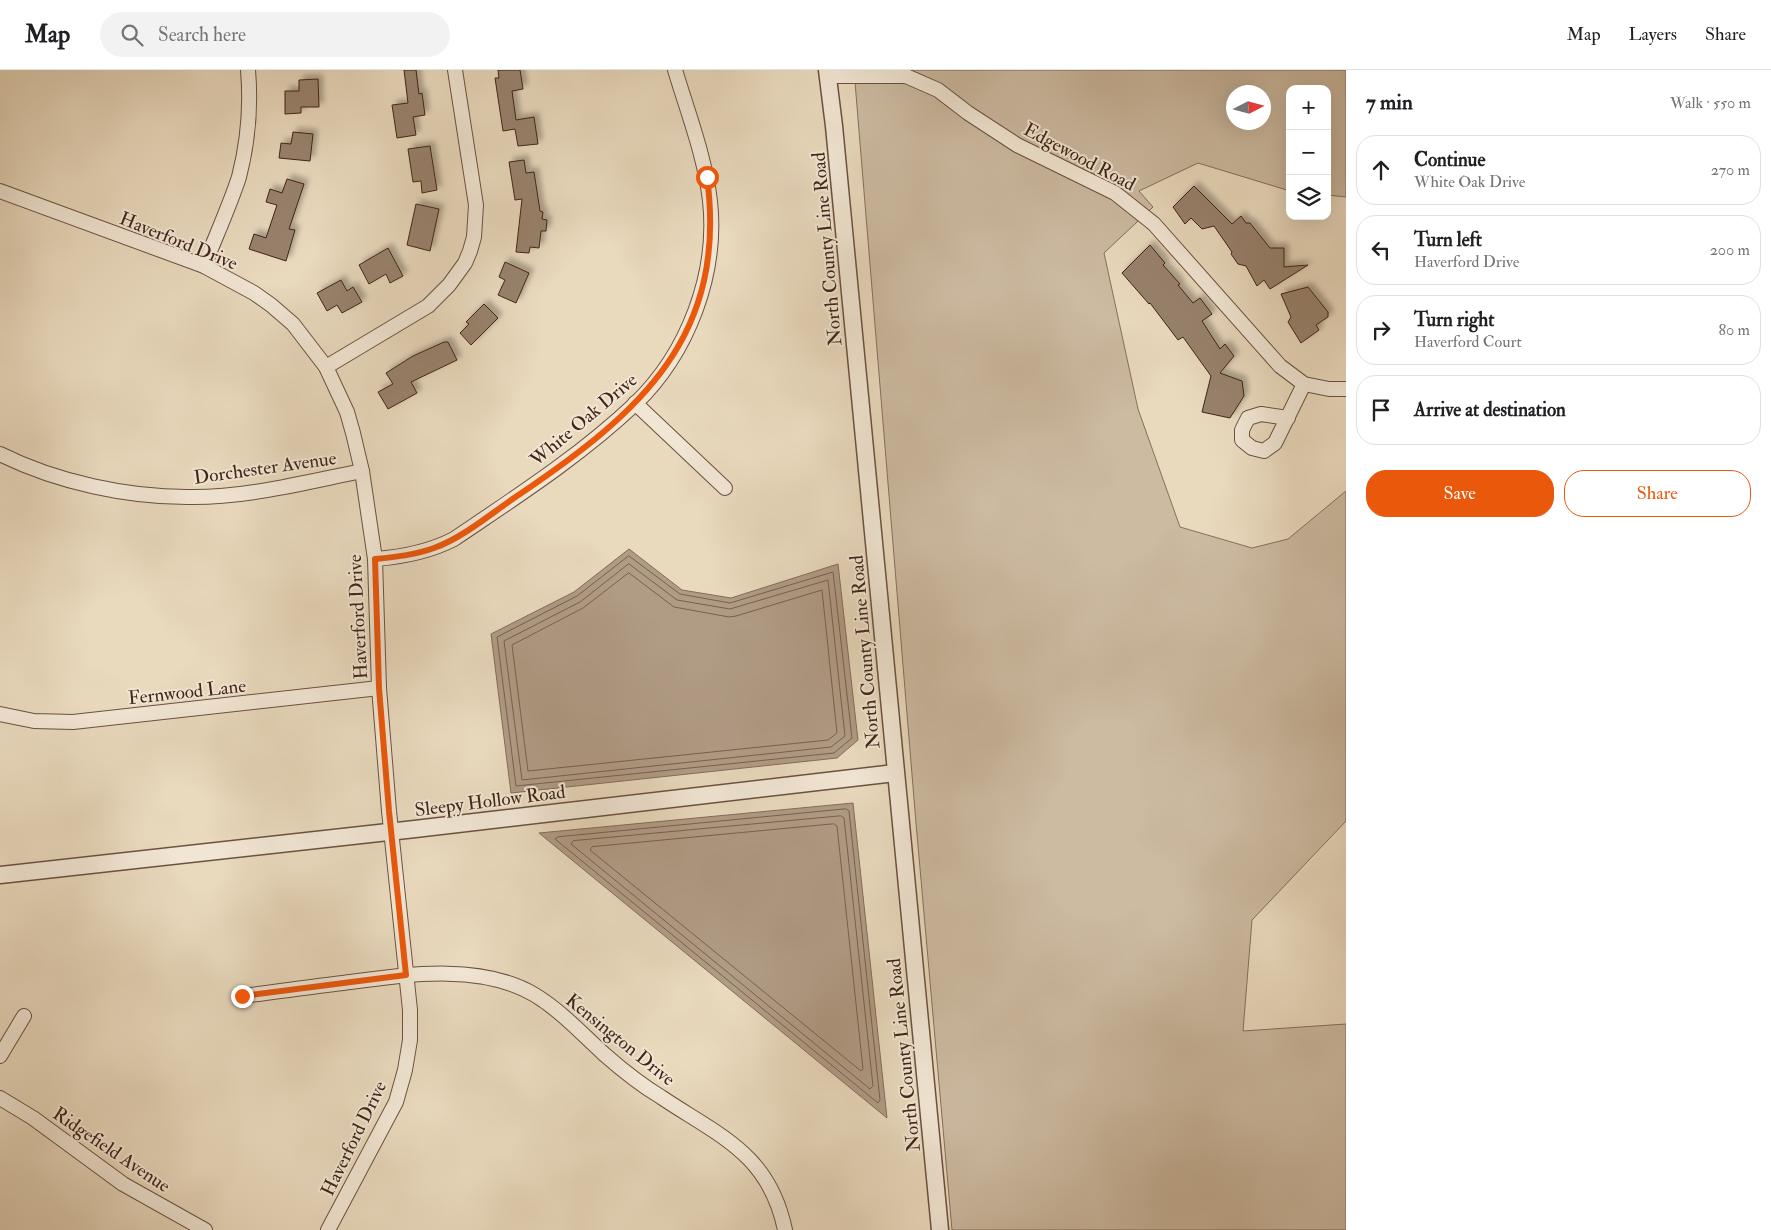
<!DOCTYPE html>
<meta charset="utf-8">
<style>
body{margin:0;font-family:"IM FELL Double Pica",serif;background:#f2f2f2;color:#202124}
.controls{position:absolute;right:15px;top:15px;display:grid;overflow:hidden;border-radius:10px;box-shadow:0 5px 20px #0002}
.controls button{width:45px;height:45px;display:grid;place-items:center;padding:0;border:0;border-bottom:1px solid #e0e0e0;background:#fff;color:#202124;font:25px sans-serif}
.compass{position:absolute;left:1226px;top:15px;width:45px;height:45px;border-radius:50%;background:#fff;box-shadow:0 5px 20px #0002;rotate:84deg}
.stop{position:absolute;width:15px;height:15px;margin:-11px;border:4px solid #ea580c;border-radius:50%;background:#fff}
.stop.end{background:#ea580c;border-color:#fff;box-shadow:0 1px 5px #0008}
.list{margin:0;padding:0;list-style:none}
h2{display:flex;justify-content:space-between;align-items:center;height:65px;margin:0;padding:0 20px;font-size:21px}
h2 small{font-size:16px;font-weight:400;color:#757577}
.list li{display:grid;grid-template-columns:32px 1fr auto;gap:15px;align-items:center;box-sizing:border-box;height:70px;margin:0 10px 10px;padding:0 10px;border:1px solid #e0e0e0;border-radius:20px}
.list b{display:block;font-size:19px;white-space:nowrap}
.list p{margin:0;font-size:16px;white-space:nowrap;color:#757577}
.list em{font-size:16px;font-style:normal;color:#757577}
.actions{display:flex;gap:10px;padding:15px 20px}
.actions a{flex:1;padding:11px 0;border:1px solid #ea580c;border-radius:20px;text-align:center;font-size:18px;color:#ea580c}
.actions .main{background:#ea580c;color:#fff}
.icon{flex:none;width:28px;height:28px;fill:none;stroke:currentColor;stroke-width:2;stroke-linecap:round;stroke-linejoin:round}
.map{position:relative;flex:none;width:1346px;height:1160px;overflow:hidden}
header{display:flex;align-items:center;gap:30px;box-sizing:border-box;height:70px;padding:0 25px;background:#fff;border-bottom:1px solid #e0e0e0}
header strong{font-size:24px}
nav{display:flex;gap:28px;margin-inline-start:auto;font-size:18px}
.search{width:350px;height:45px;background:#f2f2f2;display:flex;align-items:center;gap:12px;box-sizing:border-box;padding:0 18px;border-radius:28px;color:#757577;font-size:19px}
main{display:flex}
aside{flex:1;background:#fff}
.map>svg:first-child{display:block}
.green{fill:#ccbaa1;stroke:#866f5c;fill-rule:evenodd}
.water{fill:#b09b85;stroke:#846b59}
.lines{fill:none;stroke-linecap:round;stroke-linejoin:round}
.shore{stroke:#78604e;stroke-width:1}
.building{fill:#98826d;stroke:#412417;filter:url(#shadow)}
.minor-casing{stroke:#6b5140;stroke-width:16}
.tertiary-casing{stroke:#6b5140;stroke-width:19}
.minor{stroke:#f1e6d4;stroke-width:14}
.tertiary{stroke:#f1e6d4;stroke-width:16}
.route{stroke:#ea580c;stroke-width:6}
.labels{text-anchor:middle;stroke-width:4;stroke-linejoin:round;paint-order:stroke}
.street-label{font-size:19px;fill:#412417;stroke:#f1e6d4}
</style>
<header>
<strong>Map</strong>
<div class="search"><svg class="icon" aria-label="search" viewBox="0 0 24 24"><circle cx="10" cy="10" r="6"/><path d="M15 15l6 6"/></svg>Search here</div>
<nav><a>Map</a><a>Layers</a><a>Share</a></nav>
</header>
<main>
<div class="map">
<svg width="1346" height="1160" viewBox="0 0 1346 1160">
<defs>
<filter id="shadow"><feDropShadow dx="4.5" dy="-4.5" stdDeviation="2.5" flood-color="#0004"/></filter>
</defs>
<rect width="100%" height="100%" fill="#e9d9bd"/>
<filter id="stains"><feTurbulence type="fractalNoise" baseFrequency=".004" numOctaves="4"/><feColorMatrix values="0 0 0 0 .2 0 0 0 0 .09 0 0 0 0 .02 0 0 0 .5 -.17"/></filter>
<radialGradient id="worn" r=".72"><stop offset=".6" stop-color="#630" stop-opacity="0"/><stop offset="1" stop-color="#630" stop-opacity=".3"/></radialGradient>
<path class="green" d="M 854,0 L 1346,0 L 1346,127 L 1327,125 L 1327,19 L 1290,19 L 1290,121 L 1198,93 L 1139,121 L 1153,137 L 1104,183 L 1138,339 L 1180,457 L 1252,478 L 1288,469 L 1346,421 L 1346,751 L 1252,850 L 1243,961 L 1346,954 L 1346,1160 L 952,1160 L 916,753 ZM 1234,22 L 1264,22 L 1264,52 L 1234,52 Z"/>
<g class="water">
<polygon points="629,479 682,520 731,528 838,494 858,670 837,688 511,723 491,564 574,522"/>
<polygon points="853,733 887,1048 539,763"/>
</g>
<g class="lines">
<g class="shore">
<polygon points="629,486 680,524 730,533 833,502 852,668 834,683 516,716 497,567 577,526"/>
<polygon points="629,494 677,530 730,539 828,510 845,666 831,677 522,710 504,571 580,532"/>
<polygon points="629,503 674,537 729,547 736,546 822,520 837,663 828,670 528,701 512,575 583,538"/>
<polygon points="846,739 849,741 880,1030 878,1033 555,769 558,767"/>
<polygon points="841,746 844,748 873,1016 870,1019 571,774 573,771"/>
<polygon points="834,754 837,756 863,999 861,1001 590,780 592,777"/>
</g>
</g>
<g class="building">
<polygon points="404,0 416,0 419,24 422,23 425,45 413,47 416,65 397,68 392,35 408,33"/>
<polygon points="498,0 520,0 523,19 512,21 516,50 534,47 538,74 518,76 515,59 503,61 495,8 499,8"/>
<polygon points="318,9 319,37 301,37 301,43 285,44 285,21 299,21 299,10"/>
<polygon points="293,62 313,64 310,91 279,88 281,73 291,74"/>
<polygon points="430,76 437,120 422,123 421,111 413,112 408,79"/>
<polygon points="524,90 526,103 534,102 540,141 543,142 542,149 547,150 546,161 541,161 539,178 530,177 529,183 516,182 522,129 515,130 509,92"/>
<polygon points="287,109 304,114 289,159 295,160 286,191 249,179 254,164 266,168 277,135 266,132 270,119 282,123"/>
<polygon points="1194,116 1232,154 1241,146 1246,153 1250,153 1270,178 1284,178 1284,197 1308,195 1270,219 1264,210 1257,216 1246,196 1238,194 1231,184 1232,182 1214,156 1202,159 1191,148 1185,154 1173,137"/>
<polygon points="416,134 439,139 430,181 407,175"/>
<polygon points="1150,175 1165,193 1163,195 1180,214 1178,215 1193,233 1200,228 1212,244 1202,251 1220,279 1225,274 1234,286 1220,303 1242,311 1244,326 1230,348 1202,342 1211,306 1183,267 1178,270 1150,233 1149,234 1122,203"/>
<polygon points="388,178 403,206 390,213 386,204 369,214 359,195"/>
<polygon points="505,192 529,203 516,233 498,225 505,210 499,207"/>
<polygon points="341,210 347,221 353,217 362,232 342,243 337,235 327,241 317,223"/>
<polygon points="1308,217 1328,242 1328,247 1316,255 1319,260 1301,273 1288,252 1291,247 1281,224"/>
<polygon points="484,234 498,248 471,275 460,263 469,254 466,252"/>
<polygon points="444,272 448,272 457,290 411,312 417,323 388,339 378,322 393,314 386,303 413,286"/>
</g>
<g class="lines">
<g class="minor-casing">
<g id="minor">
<polyline points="828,6 906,6 938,20 968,43 1017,75 1115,123 1154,154 1280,296 1304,314 1329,319 1346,319"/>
<polyline points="0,121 204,196 254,223 271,235 293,254 326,297 347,342 353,363 362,401 375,489 379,618 389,741 410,940 410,970 405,1000 396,1032 328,1160"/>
<path d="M 204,196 C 215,168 230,135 239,107 C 248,72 251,35 248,0"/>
<polyline points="326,297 428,236 449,215 465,193 470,181 474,167 476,135 455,0"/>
<polyline points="635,333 725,418"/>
<polyline points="1288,348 1261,344 1248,348 1242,360 1242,370 1252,378 1264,381 1275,373 1304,314"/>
<path d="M 0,384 C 56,412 129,428 193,427 C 250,427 307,412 362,401"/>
<path d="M 375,489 C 402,487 429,482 454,469 C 516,427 580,386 635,334 C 688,283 718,204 710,131 C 705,87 688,43 675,0"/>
<polyline points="0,644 34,651 73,652 379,618"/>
<path d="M 242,926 C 275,922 309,917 343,913 C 403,905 480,892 535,925 C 561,941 581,963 604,984 C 621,999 641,1015 661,1027 C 719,1066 769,1083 785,1160"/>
<polyline points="0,986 24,946"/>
<polyline points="0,1028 33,1048 123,1114 205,1160"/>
</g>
</g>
<g class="tertiary-casing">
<g id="tertiary">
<polyline points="827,0 834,56 940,1160"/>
<polyline points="0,805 415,759 895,703"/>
</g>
</g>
<use href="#minor" class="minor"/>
<use href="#tertiary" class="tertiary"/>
</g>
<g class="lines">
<path class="route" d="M 242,926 L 406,905 L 389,741 L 379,618 L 375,489 C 395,487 415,485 434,478 C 463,468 494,441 520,424 C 641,342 728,266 707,107"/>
</g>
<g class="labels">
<g class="street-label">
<text transform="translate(1080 86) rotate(28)" y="7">Edgewood Road</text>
<text transform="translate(179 170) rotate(22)" y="7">Haverford Drive</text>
<text transform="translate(826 179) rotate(-95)" y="7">North County Line Road</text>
<text transform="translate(583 349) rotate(-40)" y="7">White Oak Drive</text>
<text transform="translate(265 397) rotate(-8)" y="7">Dorchester Avenue</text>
<text transform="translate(357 547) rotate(-93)" y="7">Haverford Drive</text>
<text transform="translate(864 582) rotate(-95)" y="7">North County Line Road</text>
<text transform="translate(187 621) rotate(-6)" y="7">Fernwood Lane</text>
<text transform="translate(490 730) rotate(-7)" y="7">Sleepy Hollow Road</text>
<text transform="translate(621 969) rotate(39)" y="7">Kensington Drive</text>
<text transform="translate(903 985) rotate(-96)" y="7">North County Line Road</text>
<text transform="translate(353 1068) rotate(-64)" y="7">Haverford Drive</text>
<text transform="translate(112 1079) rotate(34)" y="7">Ridgefield Avenue</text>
</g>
</g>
<rect width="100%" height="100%" filter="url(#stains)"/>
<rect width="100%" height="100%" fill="url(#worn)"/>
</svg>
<div class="controls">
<button>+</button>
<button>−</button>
<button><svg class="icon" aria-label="layers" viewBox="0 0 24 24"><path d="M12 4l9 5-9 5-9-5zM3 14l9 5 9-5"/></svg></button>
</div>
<svg class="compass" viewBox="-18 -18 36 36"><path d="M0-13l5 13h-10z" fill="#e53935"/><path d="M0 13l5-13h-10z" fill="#757577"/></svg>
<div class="stop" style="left:707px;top:107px"></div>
<div class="stop end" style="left:242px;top:926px"></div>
</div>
<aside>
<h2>7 min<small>Walk · 550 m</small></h2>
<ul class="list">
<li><svg class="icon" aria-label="ahead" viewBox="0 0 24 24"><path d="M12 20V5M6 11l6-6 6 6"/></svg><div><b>Continue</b><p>White Oak Drive</p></div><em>270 m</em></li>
<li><svg class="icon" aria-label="left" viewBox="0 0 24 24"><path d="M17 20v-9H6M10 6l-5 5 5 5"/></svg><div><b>Turn left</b><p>Haverford Drive</p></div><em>200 m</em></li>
<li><svg class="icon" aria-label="right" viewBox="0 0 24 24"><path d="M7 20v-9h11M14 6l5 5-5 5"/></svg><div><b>Turn right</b><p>Haverford Court</p></div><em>80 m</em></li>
<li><svg class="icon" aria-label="arrive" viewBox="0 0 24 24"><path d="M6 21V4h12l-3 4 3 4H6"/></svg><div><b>Arrive at destination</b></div></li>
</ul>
<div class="actions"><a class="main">Save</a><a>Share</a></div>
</aside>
</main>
